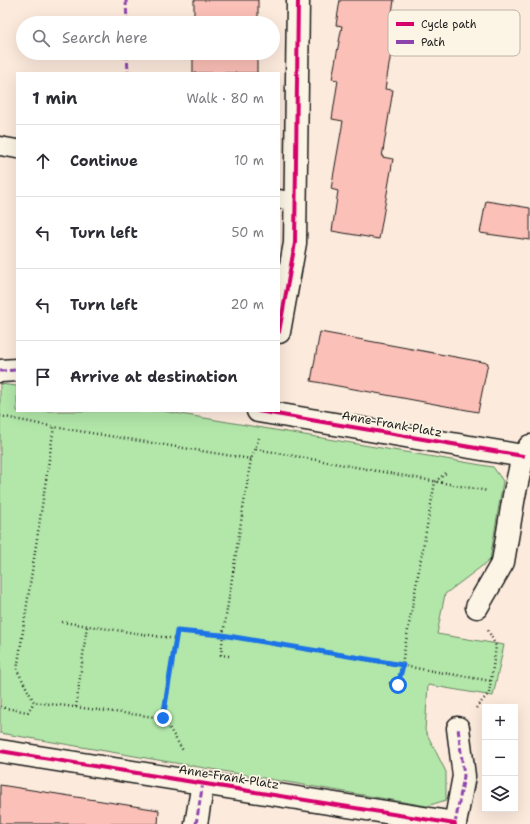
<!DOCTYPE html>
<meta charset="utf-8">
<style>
body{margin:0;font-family:"Shantell Sans",sans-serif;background:#f2f2f3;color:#2b2b33}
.controls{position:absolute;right:12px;bottom:12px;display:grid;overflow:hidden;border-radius:0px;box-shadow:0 4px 16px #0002}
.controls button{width:36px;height:36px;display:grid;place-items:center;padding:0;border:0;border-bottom:1px solid #e1e1e2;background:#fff;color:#2b2b33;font:20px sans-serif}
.stop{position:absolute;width:12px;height:12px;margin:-9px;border:3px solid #1a73e8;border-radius:50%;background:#fff}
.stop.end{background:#1a73e8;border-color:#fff;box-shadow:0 1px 4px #0008}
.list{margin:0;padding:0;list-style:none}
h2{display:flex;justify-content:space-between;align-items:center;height:52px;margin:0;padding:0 16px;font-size:17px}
h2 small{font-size:13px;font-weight:400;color:#7c7c81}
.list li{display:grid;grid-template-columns:26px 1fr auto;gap:12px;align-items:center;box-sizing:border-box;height:72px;padding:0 16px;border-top:1px solid #e1e1e2}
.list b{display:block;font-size:15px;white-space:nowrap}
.list em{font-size:13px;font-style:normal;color:#7c7c81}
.icon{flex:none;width:22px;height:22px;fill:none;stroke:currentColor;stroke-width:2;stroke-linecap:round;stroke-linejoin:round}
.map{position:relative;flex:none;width:530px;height:824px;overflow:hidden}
.search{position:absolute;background:#fff;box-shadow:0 4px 16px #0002;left:16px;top:16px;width:264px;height:44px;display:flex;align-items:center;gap:10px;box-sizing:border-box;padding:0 14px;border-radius:22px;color:#7c7c81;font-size:15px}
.panel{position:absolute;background:#fff;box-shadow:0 4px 16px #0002;left:16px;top:72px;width:264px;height:340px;border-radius:0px}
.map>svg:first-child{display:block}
.green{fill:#b2e7a9;stroke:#678262}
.building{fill:#fbc0b7;stroke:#1c1c1c}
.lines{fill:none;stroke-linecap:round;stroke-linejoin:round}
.lane-casing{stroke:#1c1c1c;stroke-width:21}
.street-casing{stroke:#1c1c1c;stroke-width:25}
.path{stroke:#1c1c1c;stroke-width:2.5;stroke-dasharray:1 3;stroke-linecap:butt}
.lane{stroke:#fcf5e5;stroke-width:18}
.street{stroke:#fcf5e5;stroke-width:22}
.quiet{stroke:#8e44ad;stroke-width:3;stroke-dasharray:6 3;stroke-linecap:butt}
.cycleway-casing{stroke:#fcf5e5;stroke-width:6}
.cycleway{stroke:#d6006c;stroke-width:4}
.route{stroke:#1a73e8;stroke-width:5}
.labels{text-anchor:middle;stroke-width:3.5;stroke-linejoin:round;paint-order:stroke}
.street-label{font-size:12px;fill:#1c1c1c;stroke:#fcf5e5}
.key{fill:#fcf5e5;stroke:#b9b4a9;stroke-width:1}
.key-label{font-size:11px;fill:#1c1c1c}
</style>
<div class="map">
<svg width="530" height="824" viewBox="0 0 530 824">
<rect width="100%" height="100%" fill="#fceadc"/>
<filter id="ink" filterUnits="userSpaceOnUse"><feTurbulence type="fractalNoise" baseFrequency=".025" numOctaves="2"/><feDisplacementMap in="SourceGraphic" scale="8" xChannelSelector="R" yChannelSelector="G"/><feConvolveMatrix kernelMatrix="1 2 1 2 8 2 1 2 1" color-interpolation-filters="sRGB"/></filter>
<g filter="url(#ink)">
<polygon class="green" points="0,384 17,386 17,411 163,411 493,467 503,481 490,560 445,594 437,634 504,645 493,696 428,685 425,730 446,772 446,800 427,806 0,733"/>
<g class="building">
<rect x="194" y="0" width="64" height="23"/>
<polygon points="340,0 394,0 389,34 394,35 385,89 393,90 382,157 393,159 379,239 332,231 338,191 331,189 343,121 332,119 338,80 332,79 342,26 336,25"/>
<rect x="193" y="53" width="64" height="20"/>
<polygon points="486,201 530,208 530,240 480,233"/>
<polygon points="320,332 488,363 478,412 311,381"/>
<polygon points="0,785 159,810 158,824 0,824"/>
</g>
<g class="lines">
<g class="lane-casing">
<g id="lane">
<polyline points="0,146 17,149"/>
<polyline points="279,199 295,202"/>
</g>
</g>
<g class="street-casing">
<g id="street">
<polyline points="279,332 295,243 298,0"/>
<polyline points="0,371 17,370"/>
<polyline points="258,411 523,456"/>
<polyline points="477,607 503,562 514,496 523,456 530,446"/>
<polyline points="0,751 455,823"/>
<polyline points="196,824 203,783"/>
<polyline points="455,824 464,776 458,728"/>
</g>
</g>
<g class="path">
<polyline points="0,416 54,427"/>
<polyline points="256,449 488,491"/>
<polyline points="251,459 54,427 17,670 34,702 163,718 177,631 223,635 491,681"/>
<polyline points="62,622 176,639"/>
<polyline points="229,656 221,655 223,635 251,459 259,438"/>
<polyline points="389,683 398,685 435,482 447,472"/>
<polyline points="0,707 28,712 34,702"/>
<polyline points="76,707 87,626"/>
<polyline points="476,708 489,693 491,681 496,646 488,630"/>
<polyline points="163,718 184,752"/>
</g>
<use href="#lane" class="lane"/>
<use href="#street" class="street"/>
<g class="quiet">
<polyline points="126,0 127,23"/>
<polyline points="127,53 128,73"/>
<polyline points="0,371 17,370"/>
<polyline points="196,824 203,783"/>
<polyline points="455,824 464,776 458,728"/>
</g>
<g class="cycleway-casing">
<g id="cycleway">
<polyline points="279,332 295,243 298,0"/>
<polyline points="258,411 523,456"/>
<polyline points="0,751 455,824"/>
</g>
</g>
<use href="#cycleway" class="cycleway"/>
</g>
</g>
<g class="lines" filter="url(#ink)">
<polyline class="route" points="163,718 177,631 222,635 403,665 398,685"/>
</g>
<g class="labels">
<g class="street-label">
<text transform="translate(392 424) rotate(10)" y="4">Anne-Frank-Platz</text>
<text transform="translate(229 777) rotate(9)" y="4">Anne-Frank-Platz</text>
</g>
</g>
<rect x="388" y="10" width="132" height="46" rx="6" class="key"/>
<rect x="396" y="22" width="18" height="4" fill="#d6006c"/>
<rect x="396" y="40" width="18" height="4" fill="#8e44ad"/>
<g class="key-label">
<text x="421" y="28">Cycle path</text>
<text x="421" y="46">Path</text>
</g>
</svg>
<div class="controls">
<button>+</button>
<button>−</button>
<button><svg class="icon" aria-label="layers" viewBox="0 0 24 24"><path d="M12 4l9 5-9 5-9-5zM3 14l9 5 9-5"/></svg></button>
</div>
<div class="stop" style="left:398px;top:685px"></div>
<div class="stop end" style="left:163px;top:718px"></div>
<div class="search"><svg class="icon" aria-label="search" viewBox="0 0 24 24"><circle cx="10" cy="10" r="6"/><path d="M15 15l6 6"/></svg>Search here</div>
<section class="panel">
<h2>1 min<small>Walk · 80 m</small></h2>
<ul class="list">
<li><svg class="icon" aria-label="ahead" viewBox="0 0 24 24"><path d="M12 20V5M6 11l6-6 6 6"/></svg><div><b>Continue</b></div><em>10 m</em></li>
<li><svg class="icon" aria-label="left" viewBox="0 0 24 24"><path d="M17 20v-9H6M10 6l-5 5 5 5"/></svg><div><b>Turn left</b></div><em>50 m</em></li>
<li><svg class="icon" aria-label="left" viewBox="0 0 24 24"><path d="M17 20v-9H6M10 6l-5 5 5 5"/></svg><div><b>Turn left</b></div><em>20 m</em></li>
<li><svg class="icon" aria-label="arrive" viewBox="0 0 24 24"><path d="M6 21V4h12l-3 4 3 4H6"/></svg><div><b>Arrive at destination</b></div></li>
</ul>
</section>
</div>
